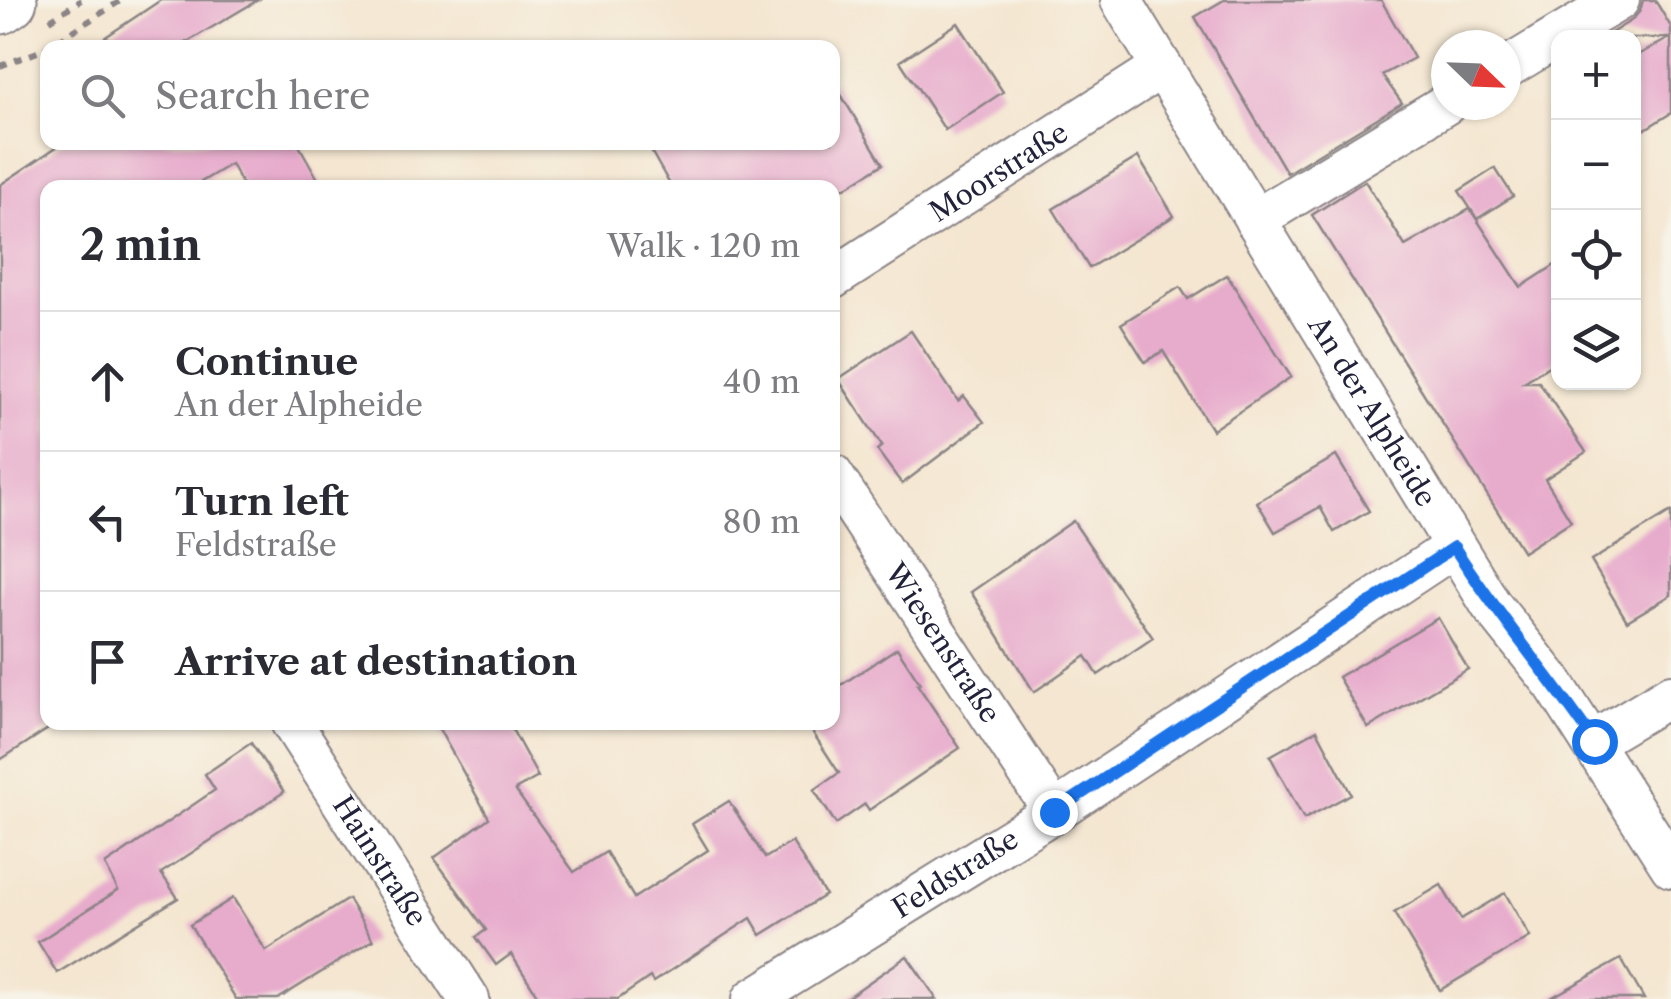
<!DOCTYPE html>
<meta charset="utf-8">
<style>
body{margin:0;font-family:"Libre Caslon Text",serif;background:#f7f7f7;color:#2b2b33}
.controls{position:absolute;right:30px;top:30px;display:grid;overflow:hidden;border-radius:20px;box-shadow:0 2px 8px #0004}
.controls button{width:90px;height:90px;display:grid;place-items:center;padding:0;border:0;border-bottom:2px solid #e1e1e2;background:#fff;color:#2b2b33;font:50px sans-serif}
.compass{position:absolute;left:1431px;top:30px;width:90px;height:90px;border-radius:50%;background:#fff;box-shadow:0 2px 8px #0004;rotate:113deg}
.stop{position:absolute;width:30px;height:30px;margin:-22px;border:8px solid #1a73e8;border-radius:50%;background:#fff}
.stop.end{background:#1a73e8;border-color:#fff;box-shadow:0 2px 10px #0008}
.list{margin:0;padding:0;list-style:none}
h2{display:flex;justify-content:space-between;align-items:center;height:130px;margin:0;padding:0 40px;font-size:42px}
h2 small{font-size:32px;font-weight:400;color:#7c7c81}
.list li{display:grid;grid-template-columns:65px 1fr auto;gap:30px;align-items:center;box-sizing:border-box;height:140px;padding:0 40px;border-top:2px solid #e1e1e2}
.list b{display:block;font-size:38px;white-space:nowrap}
.list p{margin:0;font-size:32px;white-space:nowrap;color:#7c7c81}
.list em{font-size:32px;font-style:normal;color:#7c7c81}
.icon{flex:none;width:55px;height:55px;fill:none;stroke:currentColor;stroke-width:2;stroke-linecap:round;stroke-linejoin:round}
.map{position:relative;flex:none;width:1671px;height:999px;overflow:hidden}
.search{position:absolute;background:#fff;box-shadow:0 2px 8px #0004;left:40px;top:40px;width:800px;height:110px;display:flex;align-items:center;gap:25px;box-sizing:border-box;padding:0 35px;border-radius:20px;color:#7c7c81;font-size:38px}
.panel{position:absolute;background:#fff;box-shadow:0 2px 8px #0004;left:40px;top:180px;width:800px;height:550px;border-radius:20px}
.map>svg:first-child{display:block}
.building{fill:#e7abcc}
.lines{fill:none;stroke-linecap:round;stroke-linejoin:round}
.street-casing{stroke:#8b8486;stroke-width:44}
.secondary-casing{stroke:#8b8486;stroke-width:59}
.path{stroke:#8b8486;stroke-width:6;stroke-dasharray:8 8;stroke-linecap:butt}
.street{stroke:#fff;stroke-width:40}
.secondary{stroke:#fff;stroke-width:55}
.route{stroke:#1a73e8;stroke-width:12}
.labels{text-anchor:middle;stroke-width:10;stroke-linejoin:round;paint-order:stroke}
.street-label{font-size:28px;fill:#22223b;stroke:#f7f3e8}
</style>
<div class="map">
<svg width="1671" height="999" viewBox="0 0 1671 999">
<rect width="100%" height="100%" fill="#f7f3e8"/>
<filter id="ink" filterUnits="userSpaceOnUse"><feTurbulence type="fractalNoise" baseFrequency=".01" numOctaves="2"/><feDisplacementMap in="SourceGraphic" scale="20" xChannelSelector="R" yChannelSelector="G"/><feConvolveMatrix kernelMatrix="1 2 1 2 8 2 1 2 1" color-interpolation-filters="sRGB"/></filter>
<filter id="wash" filterUnits="userSpaceOnUse"><feTurbulence type="fractalNoise" baseFrequency=".0048" numOctaves="4" result="noise"/><feDisplacementMap in="SourceGraphic" scale="40" xChannelSelector="R" yChannelSelector="G"/><feGaussianBlur stdDeviation="2.25" result="paint"/><feColorMatrix in="noise" values="0 0 0 0 0 0 0 0 0 0 0 0 0 0 0 0 0 1.4 0 .05"/><feComposite in="paint" operator="in"/></filter>
<g filter="url(#wash)">
<rect width="100%" height="100%" fill="#f4e6d0"/>
<g id="blocks">
<g class="building">
<polygon points="161,0 258,0 177,48 89,48"/>
<polygon points="1224,0 1381,0 1414,58 1382,75 1402,103 1287,173 1195,17"/>
<polygon points="1643,0 1655,0 1671,27 1671,113 1634,136 1634,57 1670,38 1603,38 1632,20 1640,11"/>
<polygon points="958,23 1003,92 945,130 900,61"/>
<polygon points="832,80 883,164 845,188 672,188 646,142 832,142"/>
<polygon points="64,142 297,142 323,188 244,188 231,164 191,188 48,188 48,729 0,760 0,185"/>
<polygon points="1138,157 1174,216 1089,268 1053,209"/>
<polygon points="1495,168 1513,196 1477,219 1459,191"/>
<polygon points="1365,181 1405,246 1470,209 1521,287 1558,263 1558,360 1524,382 1539,382 1586,452 1545,479 1571,521 1523,552 1312,215"/>
<polygon points="1227,275 1291,377 1212,430 1163,351 1145,362 1121,324 1180,287 1188,299"/>
<polygon points="911,331 958,401 964,396 984,422 902,484 877,450 882,446 838,379"/>
<polygon points="1336,456 1369,511 1334,532 1320,507 1275,532 1257,502"/>
<polygon points="1671,512 1671,595 1627,621 1591,561"/>
<polygon points="1073,521 1153,638 1098,675 1086,656 1034,692 971,592"/>
<polygon points="1438,618 1468,669 1368,728 1338,677"/>
<polygon points="897,648 920,683 917,684 960,748 869,810 865,804 836,824 814,790 839,773 806,722 832,722 832,691"/>
<polygon points="435,722 508,722 538,777 515,790 574,872 606,852 634,898 708,850 692,824 729,801 765,858 792,842 825,895 761,935 751,918 653,982 650,977 618,999 540,999 511,954 496,965 476,937 486,930 434,858 489,818"/>
<polygon points="1317,730 1351,794 1304,819 1270,756"/>
<polygon points="251,743 284,792 161,873 178,898 57,973 38,942 118,890 105,865 215,790 205,774"/>
<polygon points="1441,885 1461,919 1505,893 1530,937 1440,990 1394,913"/>
<polygon points="233,898 266,951 348,899 373,940 278,999 236,999 190,925"/>
<polygon points="907,956 937,999 845,999"/>
<polygon points="1621,959 1644,999 1549,999"/>
</g>
</g>
</g>
<g filter="url(#ink)">
<use href="#blocks" fill-opacity="0" stroke="#8b8486" stroke-width="2.5"/>
<g class="lines">
<g class="street-casing">
<g id="street">
<path id="s1" d="M 1121,0 L 1491,605 L 1554,684 L 1671,867"/>
<polyline points="1506,68 1619,0"/>
<polyline points="1255,220 1446,104"/>
<path id="s2" d="M 832,279 L 1162,67"/>
<path id="s3" d="M 832,474 L 1054,812"/>
<path id="s4" d="M 291,722 L 469,999"/>
<polyline points="1594,741 1671,695"/>
<path id="s5" d="M 753,999 L 1054,812 L 1454,547"/>
</g>
</g>
<g class="secondary-casing">
<polyline id="secondary" points="0,6 9,0"/>
</g>
<g class="path">
<polyline points="50,20 81,0"/>
<polyline points="0,66 43,50 122,0"/>
</g>
<use href="#street" class="street"/>
<use href="#secondary" class="secondary"/>
</g>
</g>
<g class="lines" filter="url(#ink)">
<path class="route" d="M 1054,812 L 1454,547 C 1497,615 1549,675 1594,741"/>
</g>
<g class="labels">
<g class="street-label">
<text dy="10" stroke="none"><textPath href="#s2" startOffset="198">Moorstraße</textPath></text>
<text dy="10" stroke="none"><textPath href="#s1" startOffset="482">An der Alpheide</textPath></text>
<text dy="10" stroke="none"><textPath href="#s3" startOffset="202">Wiesenstraße</textPath></text>
<text dy="10" stroke="none"><textPath href="#s4" startOffset="165">Hainstraße</textPath></text>
<text dy="10" stroke="none"><textPath href="#s5" startOffset="238">Feldstraße</textPath></text>
</g>
</g>
</svg>
<div class="controls">
<button>+</button>
<button>−</button>
<button><svg class="icon" aria-label="locate" viewBox="0 0 24 24"><circle cx="12" cy="12" r="6"/><path d="M12 2v4M12 18v4M2 12h4M18 12h4"/></svg></button>
<button><svg class="icon" aria-label="layers" viewBox="0 0 24 24"><path d="M12 4l9 5-9 5-9-5zM3 14l9 5 9-5"/></svg></button>
</div>
<svg class="compass" viewBox="-18 -18 36 36"><path d="M0-13l5 13h-10z" fill="#e53935"/><path d="M0 13l5-13h-10z" fill="#7c7c81"/></svg>
<div class="stop" style="left:1594px;top:741px"></div>
<div class="stop end" style="left:1054px;top:812px"></div>
<div class="search"><svg class="icon" aria-label="search" viewBox="0 0 24 24"><circle cx="10" cy="10" r="6"/><path d="M15 15l6 6"/></svg>Search here</div>
<section class="panel">
<h2>2 min<small>Walk · 120 m</small></h2>
<ul class="list">
<li><svg class="icon" aria-label="ahead" viewBox="0 0 24 24"><path d="M12 20V5M6 11l6-6 6 6"/></svg><div><b>Continue</b><p>An der Alpheide</p></div><em>40 m</em></li>
<li><svg class="icon" aria-label="left" viewBox="0 0 24 24"><path d="M17 20v-9H6M10 6l-5 5 5 5"/></svg><div><b>Turn left</b><p>Feldstraße</p></div><em>80 m</em></li>
<li><svg class="icon" aria-label="arrive" viewBox="0 0 24 24"><path d="M6 21V4h12l-3 4 3 4H6"/></svg><div><b>Arrive at destination</b></div></li>
</ul>
</section>
</div>
